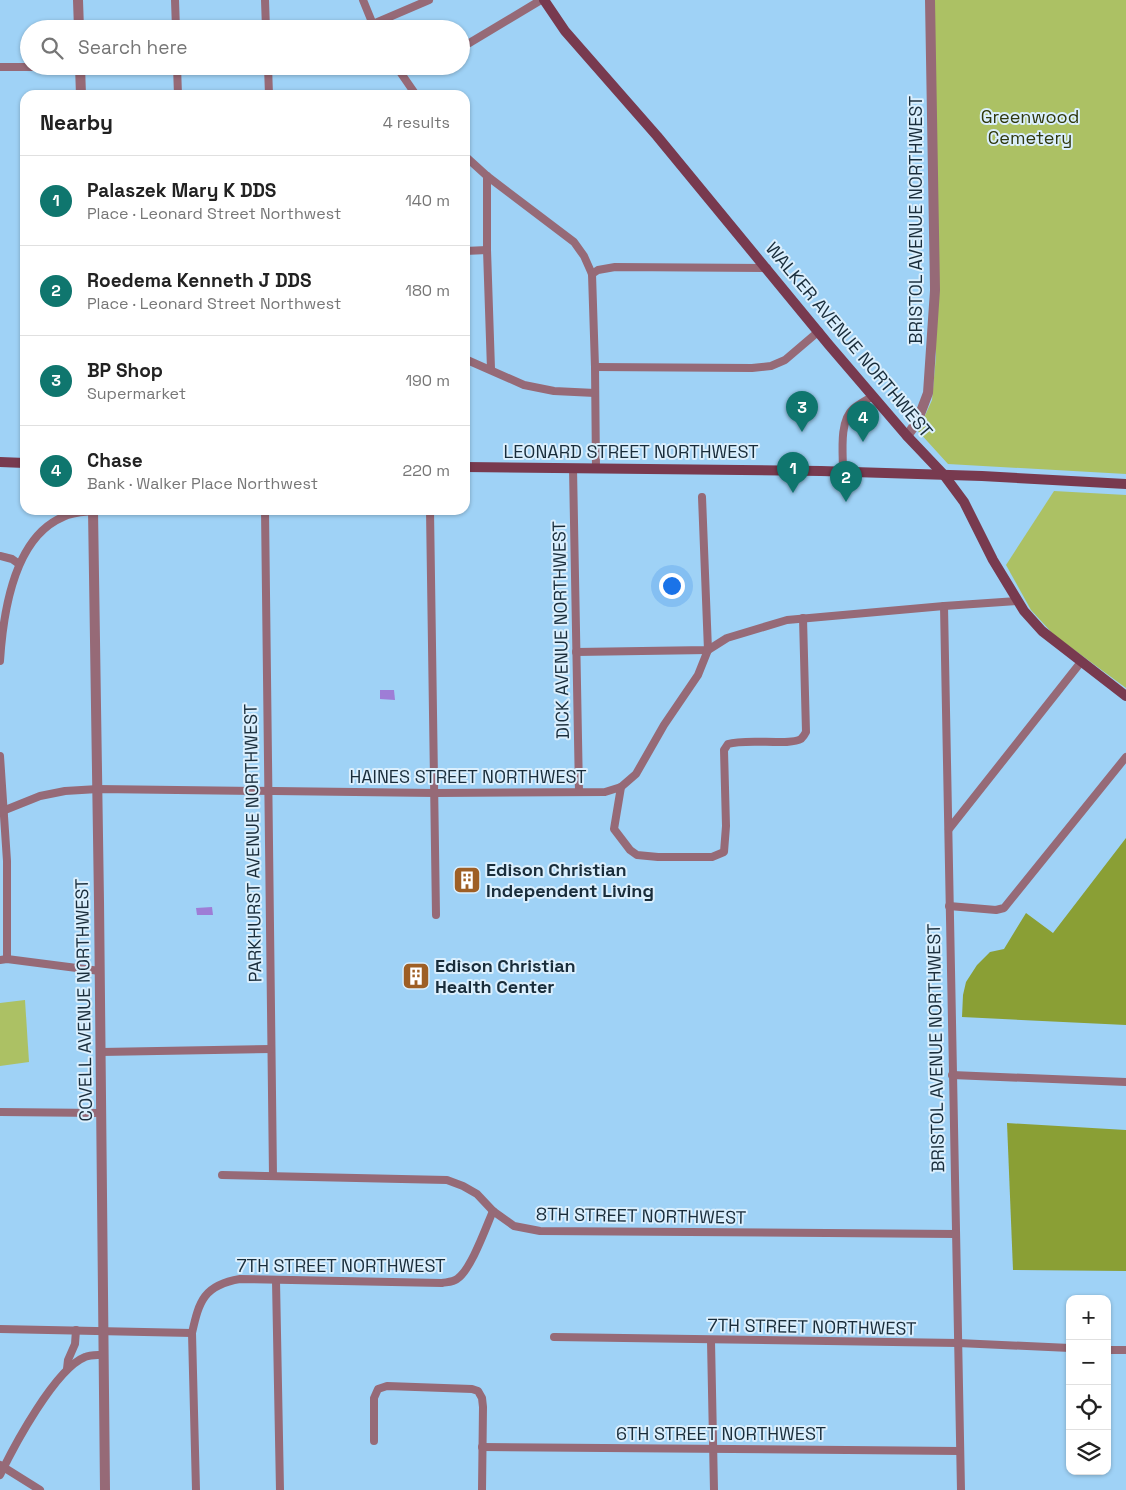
<!DOCTYPE html>
<meta charset="utf-8">
<style>
body{margin:0;font-family:"Space Grotesk",sans-serif;background:#f2f2f2;color:#222}
.controls{position:absolute;right:15px;bottom:15px;display:grid;overflow:hidden;border-radius:10px;box-shadow:0 1px 4px #0004}
.controls button{width:45px;height:45px;display:grid;place-items:center;padding:0;border:0;border-bottom:1px solid #e0e0e0;background:#fff;color:#222;font:25px sans-serif}
.you{position:absolute;left:671px;top:585px;width:18px;height:18px;margin:-12px;border:4px solid #fff;border-radius:50%;background:#1a73e8;box-shadow:0 0 0 8px #1a73e833}
.badge{display:grid;place-items:center;width:32px;height:32px;border-radius:50%;background:#0f766e;color:#fff;font-size:16px;font-weight:700}
.pin{position:absolute;translate:-50% -41px;filter:drop-shadow(0 1px 2px #0008)}
.pin::after{content:'';position:absolute;top:26px;width:18px;height:15px;background:inherit;clip-path:polygon(0 0,100% 0,50% 100%)}
.list{margin:0;padding:0;list-style:none}
h2{display:flex;justify-content:space-between;align-items:center;height:65px;margin:0;padding:0 20px;font-size:21px}
h2 small{font-size:16px;font-weight:400;color:#767676}
.list li{display:grid;grid-template-columns:32px 1fr auto;gap:15px;align-items:center;box-sizing:border-box;height:90px;padding:0 20px;border-top:1px solid #e0e0e0}
.list b{display:block;font-size:19px;white-space:nowrap}
.list p{margin:0;font-size:16px;white-space:nowrap;color:#767676}
.list em{font-size:16px;font-style:normal;color:#767676}
.icon{flex:none;width:28px;height:28px;fill:none;stroke:currentColor;stroke-width:2;stroke-linecap:round;stroke-linejoin:round}
.map{position:relative;flex:none;width:1126px;height:1490px;overflow:hidden}
.search{position:absolute;background:#fff;box-shadow:0 1px 4px #0004;left:20px;top:20px;width:450px;height:55px;display:flex;align-items:center;gap:12px;box-sizing:border-box;padding:0 18px;border-radius:28px;color:#767676;font-size:19px}
.panel{position:absolute;background:#fff;box-shadow:0 1px 4px #0004;left:20px;top:90px;width:450px;height:425px;border-radius:15px}
.map>svg:first-child{display:block}
.green{fill:#acc164}
.forest{fill:#8a9f35}
.water{fill:#9e7dd6}
.lines{fill:none;stroke-linecap:round;stroke-linejoin:round}
.minor{stroke:#966a77;stroke-width:8}
.tertiary{stroke:#966a77;stroke-width:10}
.secondary{stroke:#783a4f;stroke-width:10}
.labels{text-anchor:middle;stroke-width:4;stroke-linejoin:round;paint-order:stroke}
.park-label{font-size:18px;fill:#2f380d;stroke:#dbeffd}
.street-label{font-size:18px;fill:#192d3b;stroke:#dbeffd}
.poi-label{font-size:18px;font-weight:bold;fill:#192d3b;stroke:#dbeffd;text-anchor:start}
</style>
<div class="map">
<svg width="1126" height="1490" viewBox="0 0 1126 1490">
<rect width="100%" height="100%" fill="#9fd2f6"/>
<g class="green">
<polygon points="932,0 1126,0 1126,474 948,464 918,431 932,400 936,356"/>
<polygon points="1054,491 1126,495 1126,688 1054,635 1031,610 1006,565"/>
<polygon points="25,1000 29,1062 0,1066 0,1003"/>
</g>
<g class="forest">
<polygon points="1126,838 1126,1025 962,1017 963,995 966,982 977,965 990,952 1004,949 1026,913 1053,933"/>
<polygon points="1007,1123 1126,1130 1126,1271 1013,1270"/>
</g>
<g class="water">
<polygon points="380,690 394,690 395,700 380,699"/>
<polygon points="212,907 213,915 197,915 196,908"/>
</g>
<g class="lines">
<g class="minor">
<polyline points="175,0 176,29"/>
<polyline points="265,0 266,29"/>
<polyline points="363,0 374,27"/>
<polyline points="373,24 429,0"/>
<polyline points="461,48 541,0"/>
<polyline points="177,66 178,95"/>
<polyline points="268,66 269,95"/>
<polyline points="396,66 416,95"/>
<polyline points="0,67 80,67"/>
<polyline points="465,156 487,176 574,242 584,256 592,274 595,367 596,469"/>
<polyline points="487,176 487,250 491,369"/>
<polyline points="465,251 487,250"/>
<polyline points="592,274 598,270 615,267 767,268"/>
<polyline points="465,359 524,385 554,391 595,393"/>
<polyline points="595,367 752,368 771,366 785,360 819,331"/>
<polyline points="573,468 579,792"/>
<path d="M 843,471 C 843,454 839,421 853,409 C 859,404 867,400 873,396"/>
<polyline points="265,510 273,1176"/>
<polyline points="430,510 436,915"/>
<polyline points="0,556 12,559 19,564"/>
<polyline points="944,606 961,1490"/>
<polyline points="576,652 708,650 727,638 787,620 944,606 1017,601"/>
<path d="M 0,661 C 3,614 13,538 63,517 C 72,512 82,512 93,511"/>
<polyline points="0,756 7,861 7,959"/>
<path d="M 621,787 L 614,829 L 630,850 L 637,855 L 658,857 L 712,857 L 724,852 L 726,826 L 724,750 L 728,744 C 746,738 790,746 801,739 C 803,737 805,734 806,732 L 803,618"/>
<polyline points="0,812 40,796 65,791 98,789 435,793 605,792 621,787 636,774 664,725 698,675 708,650 702,497"/>
<polyline points="949,829 1081,662"/>
<polyline points="949,906 996,910 1004,908 1126,757"/>
<polyline points="0,960 7,959 100,971"/>
<polyline points="101,1052 271,1049"/>
<polyline points="952,1075 1126,1082"/>
<polyline points="0,1112 101,1113"/>
<polyline points="222,1175 447,1180 463,1186 477,1194 493,1211 514,1226 540,1231 956,1234"/>
<polyline points="276,1281 280,1490"/>
<polyline points="0,1329 192,1333"/>
<polyline points="554,1337 958,1343 1070,1348"/>
<polyline points="711,1341 714,1490"/>
<polyline points="1107,1350 1126,1350"/>
<polyline points="67,1369 68,1360 75,1344 76,1330"/>
<polyline points="374,1441 374,1398 378,1389 387,1386 472,1389 478,1391 482,1398 483,1407 482,1490"/>
<polyline points="482,1447 960,1451"/>
<polyline points="0,1465 40,1490"/>
<path d="M 0,1475 C 14,1446 55,1369 85,1357 C 91,1354 98,1355 104,1355"/>
<path d="M 196,1490 L 192,1333 C 199,1301 204,1285 240,1279 L 442,1283 C 447,1282 453,1282 457,1279 C 471,1270 486,1227 493,1211"/>
</g>
<g class="tertiary">
<polyline points="78,0 79,29"/>
<polyline points="80,66 81,95"/>
<polyline points="907,436 917,422 928,393 935,290 930,0"/>
<polyline points="93,510 99,901 105,1490"/>
</g>
<g class="secondary">
<polyline points="544,0 565,31 657,136 829,345 907,436 944,475 964,502 993,560 1024,611 1042,631 1126,696"/>
<polyline points="0,462 25,463"/>
<polyline points="465,467 821,471 982,476 1126,484"/>
</g>
</g>
<defs>
<g id="building-square" transform="scale(1.4375)"><rect x="-9" y="-9" width="18" height="18" rx="4" fill="#9e5f25" stroke="#dbeffd"/><path d="M-4-6H4V6H1V3H-1V6H-4ZM-2.5-4.3h1.7v1.8h-1.7ZM.8-4.3h1.7v1.8H.8ZM-2.5-1h1.7V.8h-1.7ZM.8-1h1.7V.8H.8Z" fill="#fff"/></g>
</defs>
<g fill-rule="evenodd">
<use href="#building-square" x="467" y="880"/>
<use href="#building-square" x="416" y="976"/>
</g>
<g class="labels">
<g class="park-label">
<text x="1030" y="123">Greenwood<tspan x="1030" dy="21">Cemetery</tspan></text>
</g>
<g class="street-label">
<text transform="translate(916 220) rotate(-90)" y="6">BRISTOL AVENUE NORTHWEST</text>
<text transform="translate(849 340) rotate(50)" y="6">WALKER AVENUE NORTHWEST</text>
<text x="631" y="458">LEONARD STREET NORTHWEST</text>
<text transform="translate(561 630) rotate(-91)" y="6">DICK AVENUE NORTHWEST</text>
<text x="468" y="783">HAINES STREET NORTHWEST</text>
<text transform="translate(253 843) rotate(-91)" y="6">PARKHURST AVENUE NORTHWEST</text>
<text transform="translate(84 1000) rotate(-91)" y="6">COVELL AVENUE NORTHWEST</text>
<text transform="translate(936 1048) rotate(-91)" y="6">BRISTOL AVENUE NORTHWEST</text>
<text transform="translate(641 1216) rotate(1)" y="6">8TH STREET NORTHWEST</text>
<text x="341" y="1272">7TH STREET NORTHWEST</text>
<text transform="translate(812 1327) rotate(1)" y="6">7TH STREET NORTHWEST</text>
<text x="721" y="1440">6TH STREET NORTHWEST</text>
</g>
<g class="poi-label">
<text x="486" y="876">Edison Christian<tspan x="486" dy="21">Independent Living</tspan></text>
<text x="435" y="972">Edison Christian<tspan x="435" dy="21">Health Center</tspan></text>
</g>
</g>
</svg>
<div class="controls">
<button>+</button>
<button>−</button>
<button><svg class="icon" aria-label="locate" viewBox="0 0 24 24"><circle cx="12" cy="12" r="6"/><path d="M12 2v4M12 18v4M2 12h4M18 12h4"/></svg></button>
<button><svg class="icon" aria-label="layers" viewBox="0 0 24 24"><path d="M12 4l9 5-9 5-9-5zM3 14l9 5 9-5"/></svg></button>
</div>
<div class="you"></div>
<div class="pin badge" style="left:793px;top:493px">1</div>
<div class="pin badge" style="left:846px;top:502px">2</div>
<div class="pin badge" style="left:802px;top:432px">3</div>
<div class="pin badge" style="left:863px;top:442px">4</div>
<div class="search"><svg class="icon" aria-label="search" viewBox="0 0 24 24"><circle cx="10" cy="10" r="6"/><path d="M15 15l6 6"/></svg>Search here</div>
<section class="panel">
<h2>Nearby<small>4 results</small></h2>
<ul class="list">
<li><span class="badge">1</span><div><b>Palaszek Mary K DDS</b><p>Place · Leonard Street Northwest</p></div><em>140 m</em></li>
<li><span class="badge">2</span><div><b>Roedema Kenneth J DDS</b><p>Place · Leonard Street Northwest</p></div><em>180 m</em></li>
<li><span class="badge">3</span><div><b>BP Shop</b><p>Supermarket</p></div><em>190 m</em></li>
<li><span class="badge">4</span><div><b>Chase</b><p>Bank · Walker Place Northwest</p></div><em>220 m</em></li>
</ul>
</section>
</div>
